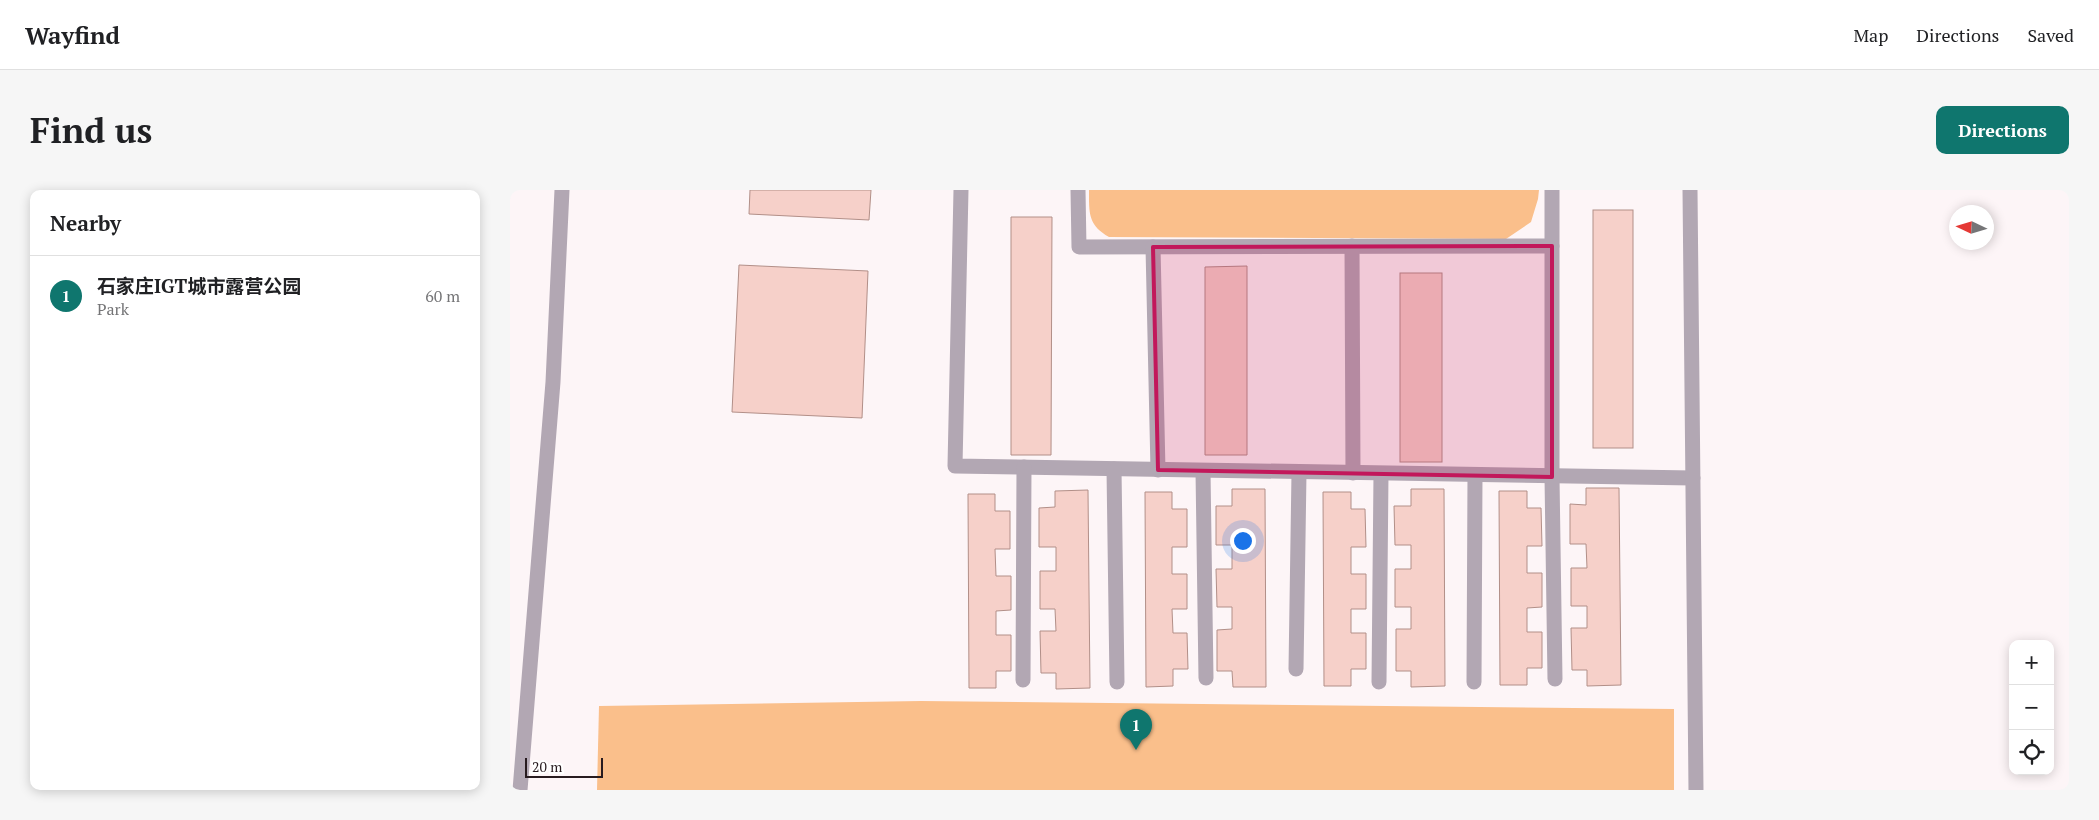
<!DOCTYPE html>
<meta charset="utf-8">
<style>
body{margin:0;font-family:"PT Serif","Noto Sans SC",serif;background:#f6f6f6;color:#202124}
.controls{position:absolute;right:15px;bottom:15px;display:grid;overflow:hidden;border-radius:10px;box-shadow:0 2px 12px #0003}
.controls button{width:45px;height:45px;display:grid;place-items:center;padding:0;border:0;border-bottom:1px solid #e0e0e0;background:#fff;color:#202124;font:25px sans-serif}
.compass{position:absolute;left:1439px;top:15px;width:45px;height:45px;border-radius:50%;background:#fff;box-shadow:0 2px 12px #0003;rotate:274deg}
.scale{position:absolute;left:15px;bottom:12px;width:78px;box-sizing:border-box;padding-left:5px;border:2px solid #281b1f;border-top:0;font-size:14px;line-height:18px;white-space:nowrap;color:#281b1f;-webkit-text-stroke:4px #fff;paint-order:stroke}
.you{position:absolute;left:732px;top:350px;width:18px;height:18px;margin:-12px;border:4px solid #fff;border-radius:50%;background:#1a73e8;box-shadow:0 0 0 8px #1a73e833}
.badge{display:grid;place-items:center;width:32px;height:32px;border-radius:50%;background:#0f766e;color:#fff;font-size:16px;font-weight:700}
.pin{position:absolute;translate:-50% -41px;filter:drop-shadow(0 1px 2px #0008)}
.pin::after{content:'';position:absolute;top:26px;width:18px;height:15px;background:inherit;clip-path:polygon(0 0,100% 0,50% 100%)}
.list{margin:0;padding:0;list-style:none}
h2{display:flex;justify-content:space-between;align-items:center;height:65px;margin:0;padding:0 20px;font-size:21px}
h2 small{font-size:16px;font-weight:400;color:#757577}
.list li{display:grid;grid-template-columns:32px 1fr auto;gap:15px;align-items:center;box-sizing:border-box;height:80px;padding:0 20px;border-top:1px solid #e0e0e0}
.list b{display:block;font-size:19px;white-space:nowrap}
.list p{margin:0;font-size:16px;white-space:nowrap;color:#757577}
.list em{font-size:16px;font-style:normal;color:#757577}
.icon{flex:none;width:28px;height:28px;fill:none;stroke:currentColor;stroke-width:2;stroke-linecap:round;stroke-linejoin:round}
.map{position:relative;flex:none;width:1559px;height:600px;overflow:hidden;border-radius:10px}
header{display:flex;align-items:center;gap:30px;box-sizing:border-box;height:70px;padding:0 25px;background:#fff;border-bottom:1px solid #e0e0e0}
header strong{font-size:24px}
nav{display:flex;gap:28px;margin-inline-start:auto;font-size:18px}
.intro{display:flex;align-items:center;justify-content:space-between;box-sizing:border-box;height:120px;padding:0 30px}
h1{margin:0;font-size:35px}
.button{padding:12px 22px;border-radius:10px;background:#0f766e;color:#fff;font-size:18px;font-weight:700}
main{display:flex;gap:30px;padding:0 30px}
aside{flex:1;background:#fff;border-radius:10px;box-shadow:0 2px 12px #0003}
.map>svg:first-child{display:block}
.green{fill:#fabf8b}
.building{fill:#f6d0c9;stroke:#b28f88}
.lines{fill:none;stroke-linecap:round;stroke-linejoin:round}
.minor{stroke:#b2a7b3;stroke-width:15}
.marked{fill:#c2185b;fill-opacity:0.2;stroke:#c2185b;stroke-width:4;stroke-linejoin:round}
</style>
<header>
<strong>Wayfind</strong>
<nav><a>Map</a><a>Directions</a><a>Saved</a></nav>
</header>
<div class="intro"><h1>Find us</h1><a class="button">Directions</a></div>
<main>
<aside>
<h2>Nearby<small></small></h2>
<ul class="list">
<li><span class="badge">1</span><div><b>石家庄IGT城市露营公园</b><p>Park</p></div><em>60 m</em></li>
</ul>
</aside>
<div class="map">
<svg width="1559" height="600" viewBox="0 0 1559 600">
<rect width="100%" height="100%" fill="#fdf5f7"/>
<g class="green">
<path d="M 579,0 L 1029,0 L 1028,9 L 1021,32 L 996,49 L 599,47 C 578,35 579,23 579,0 Z"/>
<polygon points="411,511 1164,519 1164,600 87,600 89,516"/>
</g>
<g class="building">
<polygon points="240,0 361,0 359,30 239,24"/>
<rect x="1083" y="20" width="40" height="238"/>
<polygon points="501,27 542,27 541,265 501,265"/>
<polygon points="229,75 358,81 352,228 222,222"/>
<polygon points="737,76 737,265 695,265 695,77"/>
<rect x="890" y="83" width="42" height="189"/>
<polygon points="1076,298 1109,298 1111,495 1077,496 1077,480 1062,480 1061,438 1077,438 1077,416 1061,416 1061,378 1077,378 1076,354 1060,354 1060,314 1076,315"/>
<polygon points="722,299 755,299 756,497 723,497 722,481 707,481 707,440 722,439 722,417 707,417 706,379 722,379 722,355 706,355 706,316 722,316"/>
<polygon points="901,299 934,299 935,496 901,497 901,481 886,481 886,439 901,439 901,417 885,417 885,379 901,379 901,355 885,355 884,316 901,316"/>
<polygon points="578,300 580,498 546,499 546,483 531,483 530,441 546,441 545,419 530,419 530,381 546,381 546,357 529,357 529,318 545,317 545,301"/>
<polygon points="989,301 1017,301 1017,318 1031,318 1032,356 1017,356 1017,383 1032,383 1032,417 1017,418 1017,442 1032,442 1032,478 1017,478 1017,495 990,495"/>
<polygon points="635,302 662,302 662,319 677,319 677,357 662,357 662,384 677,384 677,419 662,419 663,443 677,443 678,479 663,479 663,496 636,497"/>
<polygon points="813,302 841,302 841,319 855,319 856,357 841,357 841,384 856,384 856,419 841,419 841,443 856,443 856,479 841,479 841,496 814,496"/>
<polygon points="458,304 485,304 485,321 500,321 500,359 485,359 486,386 501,386 501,420 486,421 486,445 501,445 501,481 486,481 486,498 459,498"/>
</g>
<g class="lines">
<g class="minor">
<polyline points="451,0 445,276 1183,288"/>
<polyline points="568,0 569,57 1042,56"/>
<polyline points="1042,0 1042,287 1045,489"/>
<polyline points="1180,0 1186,600"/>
<polyline points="842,56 843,283"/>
<polyline points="643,57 648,280"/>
<polyline points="604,279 607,492"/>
<polyline points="693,281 696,488"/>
<polyline points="786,479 789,283"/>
<polyline points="513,490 514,277"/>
<polyline points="869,492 871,284"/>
<polyline points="964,492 965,285"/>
<polyline points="10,600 43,192 52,0"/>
</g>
</g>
<path class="marked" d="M 1042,56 L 1042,287 L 648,280 L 643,57 Z"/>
</svg>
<div class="controls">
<button>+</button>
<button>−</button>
<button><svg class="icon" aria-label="locate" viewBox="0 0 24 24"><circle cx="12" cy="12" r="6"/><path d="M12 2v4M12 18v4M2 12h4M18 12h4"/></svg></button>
</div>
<svg class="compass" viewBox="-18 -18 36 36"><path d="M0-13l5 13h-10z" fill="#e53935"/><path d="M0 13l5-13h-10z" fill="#757577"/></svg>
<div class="scale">20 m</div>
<div class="you"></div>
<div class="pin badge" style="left:626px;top:560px">1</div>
</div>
</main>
